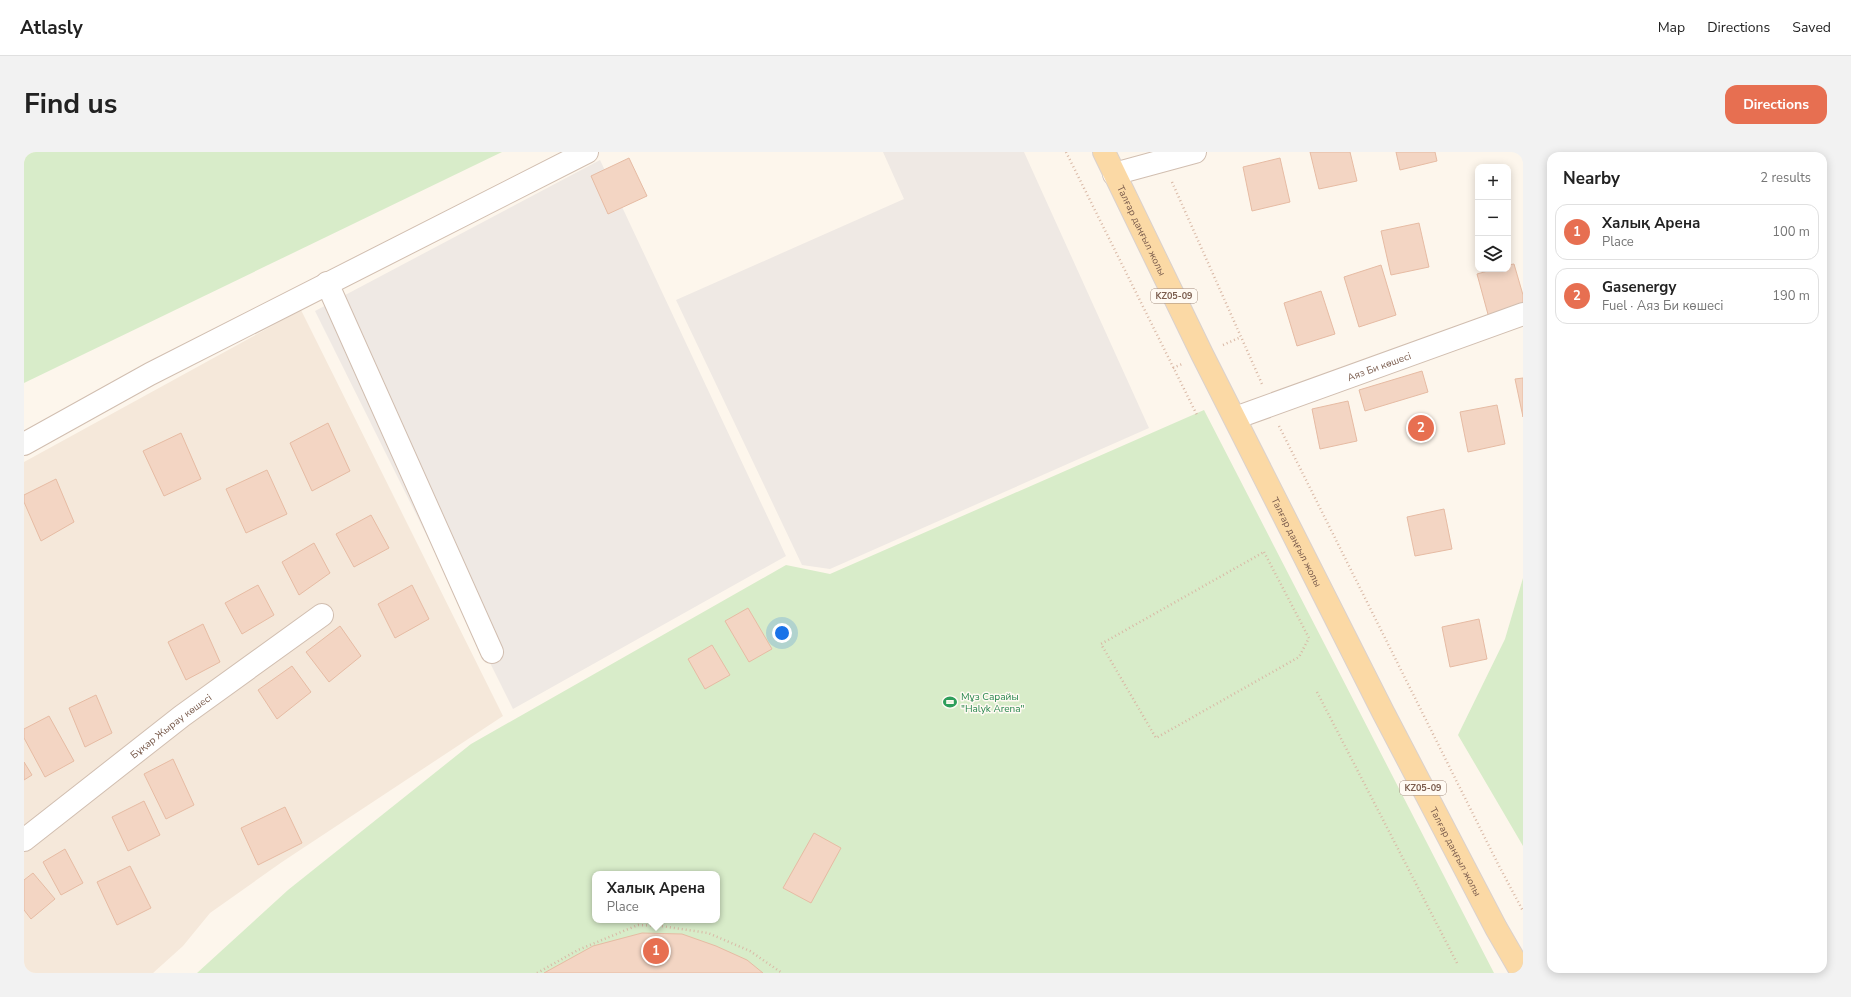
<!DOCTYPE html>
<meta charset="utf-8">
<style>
body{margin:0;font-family:"Nunito Sans",sans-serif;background:#f2f2f2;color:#222}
.controls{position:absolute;right:12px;top:12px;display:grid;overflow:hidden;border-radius:8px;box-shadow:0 2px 10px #0003}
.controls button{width:36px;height:36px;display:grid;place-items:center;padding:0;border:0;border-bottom:1px solid #e0e0e0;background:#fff;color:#222;font:20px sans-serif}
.you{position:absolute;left:758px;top:481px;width:14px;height:14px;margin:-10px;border:3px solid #fff;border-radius:50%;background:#1a73e8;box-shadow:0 0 0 6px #1a73e833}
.badge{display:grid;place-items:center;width:26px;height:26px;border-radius:50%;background:#e76f51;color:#fff;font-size:13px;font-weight:700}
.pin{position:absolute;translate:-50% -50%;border:2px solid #fff;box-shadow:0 1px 4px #0006}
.popup{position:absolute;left:568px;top:719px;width:128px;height:52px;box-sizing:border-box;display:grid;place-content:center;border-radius:8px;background:#fff;filter:drop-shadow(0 1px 3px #0005);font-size:13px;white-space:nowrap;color:#767676}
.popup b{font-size:15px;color:#222}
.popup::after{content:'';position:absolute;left:50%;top:100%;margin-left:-8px;border:8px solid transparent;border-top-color:#fff}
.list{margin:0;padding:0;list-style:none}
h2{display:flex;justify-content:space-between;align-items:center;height:52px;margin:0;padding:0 16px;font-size:17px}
h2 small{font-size:13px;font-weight:400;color:#767676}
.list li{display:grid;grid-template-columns:26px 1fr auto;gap:12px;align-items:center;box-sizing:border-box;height:56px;margin:0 8px 8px;padding:0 8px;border:1px solid #e0e0e0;border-radius:12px}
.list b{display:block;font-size:15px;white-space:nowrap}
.list p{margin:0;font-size:13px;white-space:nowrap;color:#767676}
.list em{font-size:13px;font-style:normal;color:#767676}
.icon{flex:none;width:22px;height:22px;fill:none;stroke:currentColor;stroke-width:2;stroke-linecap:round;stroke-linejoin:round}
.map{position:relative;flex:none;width:1499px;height:821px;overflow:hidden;border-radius:12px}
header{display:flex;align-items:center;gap:24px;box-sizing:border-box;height:56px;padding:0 20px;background:#fff;border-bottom:1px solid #e0e0e0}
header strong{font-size:19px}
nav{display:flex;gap:22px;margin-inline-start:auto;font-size:14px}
.intro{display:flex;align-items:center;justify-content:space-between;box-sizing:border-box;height:96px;padding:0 24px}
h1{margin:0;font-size:28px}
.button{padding:10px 18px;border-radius:12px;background:#e76f51;color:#fff;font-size:14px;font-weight:700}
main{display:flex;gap:24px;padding:0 24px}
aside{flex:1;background:#fff;border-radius:12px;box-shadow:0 2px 10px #0003}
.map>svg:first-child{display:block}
.residential{fill:#f5e8da}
.industrial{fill:#efe9e4}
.green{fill:#d8ecc9;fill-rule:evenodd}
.building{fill:#f3d5c3;stroke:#e6bba3}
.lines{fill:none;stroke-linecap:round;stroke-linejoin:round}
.minor-casing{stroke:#d1beb0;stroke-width:24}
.major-casing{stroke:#dad1cd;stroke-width:24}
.path{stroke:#d9b8a5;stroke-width:2.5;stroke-dasharray:1 3;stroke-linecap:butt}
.minor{stroke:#fff;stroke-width:22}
.major{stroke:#fbd9a5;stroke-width:22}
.labels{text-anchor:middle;stroke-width:3;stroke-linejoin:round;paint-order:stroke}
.shield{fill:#fffaf3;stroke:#a28b7f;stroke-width:1}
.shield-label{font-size:9px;font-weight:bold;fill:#7a5c4d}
.street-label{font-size:10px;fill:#7a5c4d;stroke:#fffaf3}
.leisure-label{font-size:10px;fill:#27864d;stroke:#fffaf3;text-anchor:start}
</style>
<header>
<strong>Atlasly</strong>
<nav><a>Map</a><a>Directions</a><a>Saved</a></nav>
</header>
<div class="intro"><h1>Find us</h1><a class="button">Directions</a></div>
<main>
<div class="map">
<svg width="1499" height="821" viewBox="0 0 1499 821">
<rect width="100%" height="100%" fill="#fdf6ec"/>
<polygon class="residential" points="277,158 479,564 258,710 186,761 159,794 129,821 0,821 0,310"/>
<g class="industrial">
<polygon points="859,0 1000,0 1125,276 806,417 778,413 652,148 880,47"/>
<polygon points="576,8 762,404 489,557 291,159"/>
</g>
<g class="green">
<polygon points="0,0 478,0 0,231"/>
<path d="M 1180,258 L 1470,821 L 173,821 L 264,738 L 447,592 L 762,413 L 806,422 ZM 571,722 L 693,722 L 693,768 L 571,768 Z"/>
<polygon points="1499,426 1499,694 1434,583 1481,487"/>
</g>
<g class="building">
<polygon points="1286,0 1326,0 1333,29 1295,37"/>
<polygon points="1372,0 1411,0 1413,9 1376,18"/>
<polygon points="605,6 623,44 584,62 567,24"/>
<polygon points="1256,6 1266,50 1228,59 1219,15"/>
<polygon points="1395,71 1405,115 1367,123 1357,79"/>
<polygon points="1490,112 1499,143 1499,156 1465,166 1453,122 1471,117 1484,117 1484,113"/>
<polygon points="1357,113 1372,163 1335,175 1320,125"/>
<polygon points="1297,139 1311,182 1273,194 1260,151"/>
<polygon points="1398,219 1404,240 1341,259 1335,238"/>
<polygon points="1499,226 1499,265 1491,227"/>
<polygon points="1324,249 1333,289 1296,297 1288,257"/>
<polygon points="1473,253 1481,292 1444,300 1436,260"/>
<polygon points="304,271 326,319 288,339 266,291"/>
<polygon points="157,281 177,327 140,344 119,299"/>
<polygon points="243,318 263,362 222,381 202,337"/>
<polygon points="32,327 50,370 17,389 0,350 0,343"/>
<polygon points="1420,357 1428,397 1391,404 1383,365"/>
<polygon points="347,363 365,396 330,415 312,382"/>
<polygon points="290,391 306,421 275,443 258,410"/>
<polygon points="234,433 250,463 218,482 201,451"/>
<polygon points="388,433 405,467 371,486 354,452"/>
<polygon points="724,456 748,497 725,510 701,469"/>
<polygon points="1455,467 1463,507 1426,515 1418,475"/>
<polygon points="179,472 196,510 162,528 144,490"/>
<polygon points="316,474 337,504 305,530 282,500"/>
<polygon points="688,493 706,523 681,537 664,507"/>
<polygon points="268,514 287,540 253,567 234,538"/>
<polygon points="72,543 88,581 61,595 45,556"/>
<polygon points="25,564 50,609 21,625 0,586 0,577"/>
<polygon points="149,607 170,653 142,667 120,622"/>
<polygon points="0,610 8,623 0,628"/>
<polygon points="120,649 136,683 104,699 88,665"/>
<polygon points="261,655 278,691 234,713 217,676"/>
<polygon points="790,681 817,696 787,751 759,736"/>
<polygon points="41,697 59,731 37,743 19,710"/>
<polygon points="106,714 127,756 93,773 73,730"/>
<polygon points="9,721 31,747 7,767 0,758 0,728"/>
<polygon points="618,781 658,782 692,794 723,808 739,821 520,821 569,794"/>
</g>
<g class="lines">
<g class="minor-casing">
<g id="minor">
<polyline points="1090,22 1171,0"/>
<polyline points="303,131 468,500"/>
<path id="s1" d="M 1211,266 L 1499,162"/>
<polyline points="0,292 126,222 563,0"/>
<path id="s2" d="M 0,688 L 158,564 L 298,463"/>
</g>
</g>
<g class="major-casing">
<g id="major">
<path id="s3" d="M 1080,0 L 1178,202 L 1359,560 L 1472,776 L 1498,821"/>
</g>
</g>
<g class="path">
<polyline points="1042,0 1174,265"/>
<polyline points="1148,30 1238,232"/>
<polyline points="1199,193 1217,185"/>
<polyline points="1149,216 1158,212"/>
<polyline points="1255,274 1474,712 1499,759"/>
<polygon points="1240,400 1285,486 1275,505 1132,586 1077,492"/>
<polyline points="1293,540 1434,813"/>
<polyline points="513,821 554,798 614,773 637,774 684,781 726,799 758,821"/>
</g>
<use href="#minor" class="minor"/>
<use href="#major" class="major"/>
</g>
<defs>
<g id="stadium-bare" transform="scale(1.08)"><path d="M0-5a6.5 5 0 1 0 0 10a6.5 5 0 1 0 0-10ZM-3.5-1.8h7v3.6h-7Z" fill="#2e9e5b" stroke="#fffaf3" stroke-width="2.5" paint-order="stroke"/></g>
</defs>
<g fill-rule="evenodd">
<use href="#stadium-bare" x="926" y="550"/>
</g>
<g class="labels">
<g class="shield">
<rect x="1127" y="137" width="46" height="14" rx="3"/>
<rect x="1376" y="629" width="46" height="14" rx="3"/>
</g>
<g class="shield-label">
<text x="1150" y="147">KZ05-09</text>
<text x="1399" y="639">KZ05-09</text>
</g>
<g class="street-label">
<text dy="4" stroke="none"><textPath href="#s3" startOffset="87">Талғар даңғыл жолы</textPath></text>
<text dy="4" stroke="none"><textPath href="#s1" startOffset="153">Аяз Би көшесі</textPath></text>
<text dy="4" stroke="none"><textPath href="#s3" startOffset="435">Талғар даңғыл жолы</textPath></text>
<text dy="4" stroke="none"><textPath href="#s2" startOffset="186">Бұқар Жырау көшесі</textPath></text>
<text dy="4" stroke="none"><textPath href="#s3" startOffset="783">Талғар даңғыл жолы</textPath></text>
</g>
<g class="leisure-label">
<text x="937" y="548">Мұз Сарайы<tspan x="937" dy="12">"Halyk Arena"</tspan></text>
</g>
</g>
</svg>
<div class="controls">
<button>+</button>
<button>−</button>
<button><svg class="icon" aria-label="layers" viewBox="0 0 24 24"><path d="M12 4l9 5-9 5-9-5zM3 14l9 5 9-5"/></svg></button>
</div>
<div class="you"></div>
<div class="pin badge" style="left:632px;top:799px">1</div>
<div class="popup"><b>Халық Арена</b>Place</div>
<div class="pin badge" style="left:1397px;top:276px">2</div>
</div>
<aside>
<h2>Nearby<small>2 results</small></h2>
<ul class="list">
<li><span class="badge">1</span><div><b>Халық Арена</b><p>Place</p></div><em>100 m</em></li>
<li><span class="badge">2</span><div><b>Gasenergy</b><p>Fuel · Аяз Би көшесі</p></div><em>190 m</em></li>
</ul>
</aside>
</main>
